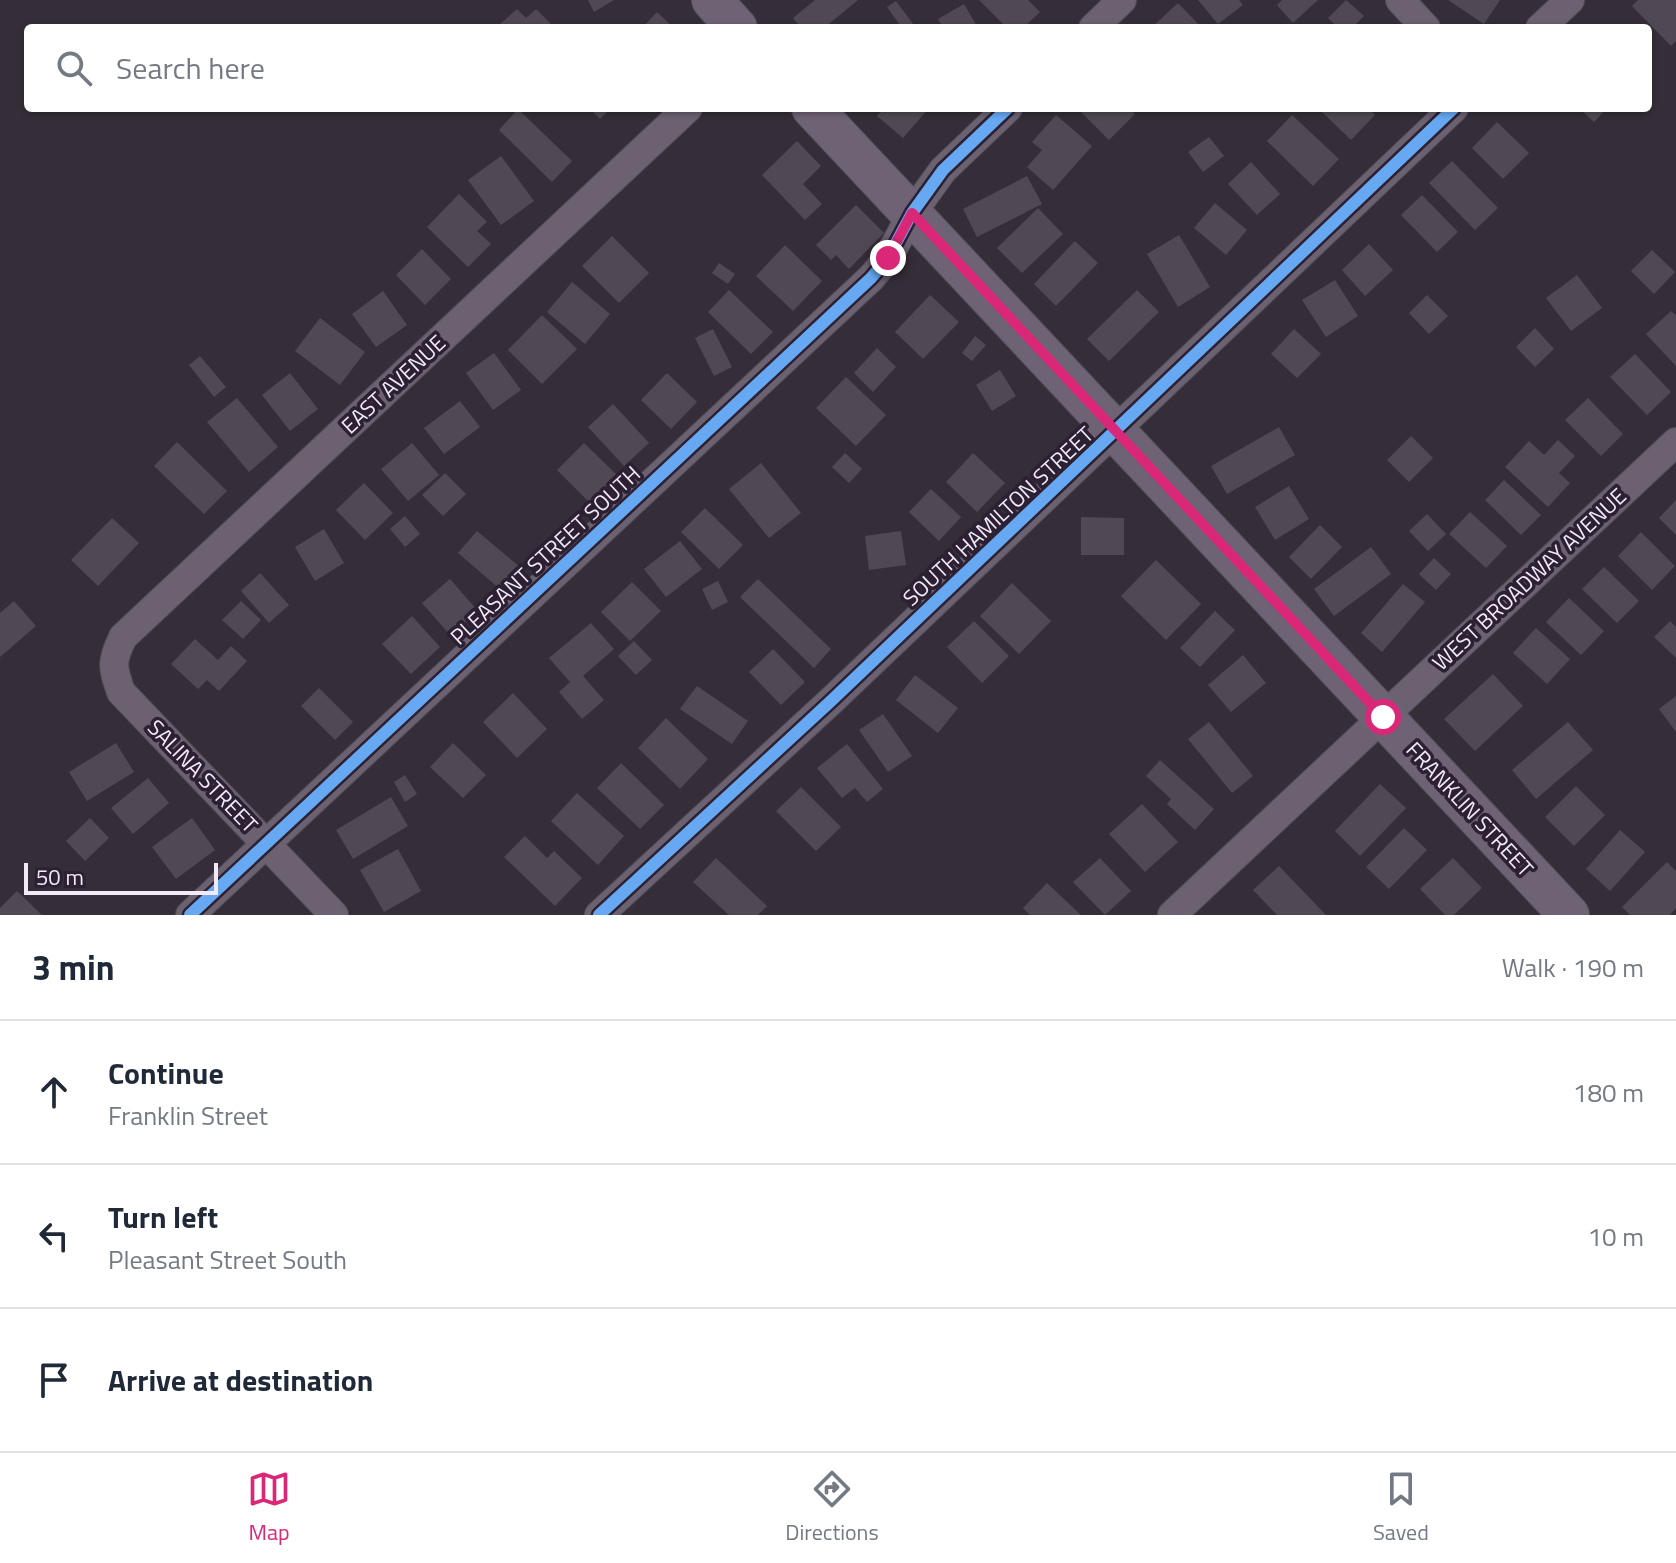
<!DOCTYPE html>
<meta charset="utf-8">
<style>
body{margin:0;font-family:"Titillium Web",sans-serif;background:#f6f6f7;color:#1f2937}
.scale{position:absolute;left:24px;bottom:20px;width:194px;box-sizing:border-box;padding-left:8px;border:4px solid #f2eaf7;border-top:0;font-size:22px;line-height:28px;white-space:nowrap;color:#f2eaf7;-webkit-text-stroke:6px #2c2033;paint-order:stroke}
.stop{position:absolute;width:24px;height:24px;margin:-18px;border:6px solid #db2777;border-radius:50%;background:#fff}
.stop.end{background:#db2777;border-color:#fff;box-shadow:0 2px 8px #0008}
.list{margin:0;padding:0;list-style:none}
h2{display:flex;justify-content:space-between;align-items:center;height:104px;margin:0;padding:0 32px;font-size:34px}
h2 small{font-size:26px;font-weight:400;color:#747a83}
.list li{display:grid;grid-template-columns:52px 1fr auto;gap:24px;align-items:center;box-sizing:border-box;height:144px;padding:0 32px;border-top:2px solid #e0e1e3}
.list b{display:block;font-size:30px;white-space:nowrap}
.list p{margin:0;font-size:26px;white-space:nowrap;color:#747a83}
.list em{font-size:26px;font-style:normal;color:#747a83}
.icon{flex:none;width:44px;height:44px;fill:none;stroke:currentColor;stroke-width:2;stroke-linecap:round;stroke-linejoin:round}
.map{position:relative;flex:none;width:1676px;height:915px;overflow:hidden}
.search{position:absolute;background:#fff;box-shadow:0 2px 6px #0004;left:24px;right:24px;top:24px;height:88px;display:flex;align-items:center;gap:20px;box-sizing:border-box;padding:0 28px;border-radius:8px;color:#747a83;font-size:30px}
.sheet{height:536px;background:#fff}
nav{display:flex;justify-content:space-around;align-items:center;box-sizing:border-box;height:112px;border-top:2px solid #e0e1e3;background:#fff;font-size:22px;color:#747a83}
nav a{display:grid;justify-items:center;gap:4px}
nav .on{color:#db2777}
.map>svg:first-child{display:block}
.building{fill:#504953}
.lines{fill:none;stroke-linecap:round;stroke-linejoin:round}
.street-casing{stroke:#524d57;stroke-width:30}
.secondary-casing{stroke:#524d57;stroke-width:42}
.street{stroke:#6b6170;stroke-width:28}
.secondary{stroke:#6e6275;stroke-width:40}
.cycleway-casing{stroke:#2c2033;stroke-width:17}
.cycleway{stroke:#66a8f1;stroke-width:12}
.route{stroke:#db2777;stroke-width:10}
.labels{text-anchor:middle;stroke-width:7;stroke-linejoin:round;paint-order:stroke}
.street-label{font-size:22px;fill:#f2eaf7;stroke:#2c2033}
</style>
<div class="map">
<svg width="1676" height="915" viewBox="0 0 1676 915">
<rect width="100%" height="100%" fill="#352e39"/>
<g class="building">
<polygon points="588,0 614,0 594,12"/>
<polygon points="815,0 858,0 824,28 801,28 793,18"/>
<polygon points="979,0 1028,0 1040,12 1023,28 1007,28"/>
<polygon points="1198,0 1239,0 1243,5 1218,24"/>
<polygon points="1282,0 1318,0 1293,23 1277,5"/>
<polygon points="1346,0 1364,16 1352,28 1338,28 1328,18"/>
<polygon points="1448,0 1500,0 1484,24"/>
<polygon points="1638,0 1676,0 1676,41 1671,46 1632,6"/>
<polygon points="896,1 916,28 902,28 887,7"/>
<polygon points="1178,3 1202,28 1151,28"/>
<polygon points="964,4 978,28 943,28 938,19"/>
<polygon points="517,9 526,18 536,9 555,28 504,28 500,24"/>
<polygon points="657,12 674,28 642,28"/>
<polygon points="589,108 611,108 600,119"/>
<polygon points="884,108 929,108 903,138 877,116"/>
<polygon points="1077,108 1128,108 1135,114 1109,140"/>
<polygon points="1326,108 1368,108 1375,115 1351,140 1322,112"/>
<polygon points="1579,108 1607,108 1594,122"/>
<polygon points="518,109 572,161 552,182 499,130"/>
<polygon points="1056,115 1092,146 1053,190 1027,167 1042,150 1032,142"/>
<polygon points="1292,115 1339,159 1313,186 1267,141"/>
<polygon points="1497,122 1529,153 1503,179 1472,148"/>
<polygon points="1209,137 1224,156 1203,172 1188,152"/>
<polygon points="797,141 821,166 803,184 822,204 805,220 762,175"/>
<polygon points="501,156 534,201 501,225 468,180"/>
<polygon points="1452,161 1498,208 1475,230 1429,183"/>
<polygon points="1251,162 1280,194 1257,215 1228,184"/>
<polygon points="1027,176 1042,204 977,237 963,209"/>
<polygon points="459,194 487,222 477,231 491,244 468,267 427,227"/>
<polygon points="1422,195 1458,232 1437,252 1401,215"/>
<polygon points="1215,203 1247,230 1226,255 1194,228"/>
<polygon points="856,205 884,233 849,269 836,255 831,260 816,245"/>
<polygon points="1038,208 1063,234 1022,273 997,248"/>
<polygon points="1179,235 1210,287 1178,307 1147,254"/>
<polygon points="612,236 649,273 619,303 582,266"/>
<polygon points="1075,241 1098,263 1056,306 1034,284"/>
<polygon points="1369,244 1393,270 1365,296 1342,270"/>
<polygon points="785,245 822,281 793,311 756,276"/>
<polygon points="422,249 451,279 425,305 396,275"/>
<polygon points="1652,250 1675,272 1654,294 1631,271"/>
<polygon points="719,263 735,274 728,284 712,273"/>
<polygon points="1577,275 1602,308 1571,331 1546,298"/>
<polygon points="1335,280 1358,316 1326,337 1302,300"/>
<polygon points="572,282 610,314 585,344 547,312"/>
<polygon points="729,290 773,332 751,354 708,312"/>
<polygon points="1137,290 1159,312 1109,361 1087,339"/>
<polygon points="383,291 407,325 376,347 352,314"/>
<polygon points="930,295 959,322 923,359 895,332"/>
<polygon points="1427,295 1448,316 1429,334 1409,313"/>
<polygon points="1671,311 1676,315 1676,366 1646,334"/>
<polygon points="542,315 577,349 542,384 508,350"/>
<polygon points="320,318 365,352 340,385 295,351"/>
<polygon points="1535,328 1554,349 1535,367 1516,347"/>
<polygon points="713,329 732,367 714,376 695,338"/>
<polygon points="1294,329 1321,354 1297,378 1271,354"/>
<polygon points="975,336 986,345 972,361 962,353"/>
<polygon points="877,348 896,367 873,392 854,373"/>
<polygon points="494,353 521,390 493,410 466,373"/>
<polygon points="1635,354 1671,392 1647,415 1610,377"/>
<polygon points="200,356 226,387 214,397 189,365"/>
<polygon points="1000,370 1016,396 992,411 976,385"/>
<polygon points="290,373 318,409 290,431 262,395"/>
<polygon points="667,373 697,402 671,429 641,400"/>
<polygon points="846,377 886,415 856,446 816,408"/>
<polygon points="237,398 278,447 249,472 207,422"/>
<polygon points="1588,398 1623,434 1601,456 1565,420"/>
<polygon points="460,401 480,427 444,454 424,428"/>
<polygon points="613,404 649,443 624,466 588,427"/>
<polygon points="1279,427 1295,455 1227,494 1211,466"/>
<polygon points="1411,436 1433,458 1409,482 1387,460"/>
<polygon points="1558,440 1575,456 1559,473 1570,483 1548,507 1505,467 1529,441 1544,455"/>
<polygon points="177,442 227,491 204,514 154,466"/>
<polygon points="412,443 439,475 408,501 381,469"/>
<polygon points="584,443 617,475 590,503 557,470"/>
<polygon points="845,453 862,469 849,483 832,467"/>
<polygon points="973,453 1005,483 977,512 946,482"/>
<polygon points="761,463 801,513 769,538 729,489"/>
<polygon points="445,473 466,494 443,516 422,495"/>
<polygon points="1504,480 1541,515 1521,535 1485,500"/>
<polygon points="364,483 393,513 365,540 336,510"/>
<polygon points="1289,486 1309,519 1275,540 1255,507"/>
<polygon points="931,489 961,517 939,541 909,512"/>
<polygon points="1676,500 1676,535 1659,518"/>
<polygon points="705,508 743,545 719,569 681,532"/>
<polygon points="1470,512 1507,546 1486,568 1449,534"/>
<polygon points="1427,514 1446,534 1428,551 1409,531"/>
<polygon points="405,516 420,534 405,547 390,529"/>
<polygon points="1081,517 1124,518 1124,555 1081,555"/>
<polygon points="112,518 139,543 98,586 71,560"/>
<polygon points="1320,525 1342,547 1311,579 1289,557"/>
<polygon points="324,529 344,563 315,581 295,547"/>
<polygon points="477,531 520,567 501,590 458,553"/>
<polygon points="901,531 906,565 869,570 865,536"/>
<polygon points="1641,532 1675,566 1652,590 1618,556"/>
<polygon points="680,541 702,569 666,597 644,569"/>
<polygon points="1371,547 1391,574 1334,616 1314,589"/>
<polygon points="1434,558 1451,574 1436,590 1419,574"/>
<polygon points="1156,560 1201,604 1166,640 1121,596"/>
<polygon points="1604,567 1639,601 1617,623 1582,589"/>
<polygon points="260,573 289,605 269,623 241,591"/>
<polygon points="450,579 478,611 450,635 422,603"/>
<polygon points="758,579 831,649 814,668 740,597"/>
<polygon points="718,581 728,602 712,610 702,589"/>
<polygon points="632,582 661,611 630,641 601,612"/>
<polygon points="1012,583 1051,621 1019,654 980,616"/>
<polygon points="1403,584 1425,602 1382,652 1361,633"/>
<polygon points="1569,598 1604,631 1581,655 1546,622"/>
<polygon points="14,601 36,626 0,657 0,613"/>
<polygon points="241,601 261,620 243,639 222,620"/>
<polygon points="1215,611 1235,630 1200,667 1180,648"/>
<polygon points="412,616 440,647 411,674 382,644"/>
<polygon points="974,621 1009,656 982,683 947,647"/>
<polygon points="1670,621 1676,627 1676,658 1654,637"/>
<polygon points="591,623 614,649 583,676 604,700 582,719 559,692 570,682 549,658"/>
<polygon points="1536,628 1570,659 1547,684 1513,653"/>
<polygon points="195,639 218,660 231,646 247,661 219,691 207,680 198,689 171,664"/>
<polygon points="634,641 652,660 636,675 618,656"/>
<polygon points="773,649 805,682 781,705 749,672"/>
<polygon points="1243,655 1266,683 1231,712 1208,685"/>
<polygon points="1493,674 1523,706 1475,751 1444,719"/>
<polygon points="915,675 958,708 938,733 896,700"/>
<polygon points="697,686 748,721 732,744 680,709"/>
<polygon points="319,688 353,722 335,740 301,706"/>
<polygon points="513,693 547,729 517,758 483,722"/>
<polygon points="1676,696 1676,732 1659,709"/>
<polygon points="883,714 912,756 888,772 859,730"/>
<polygon points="666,718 708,759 680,789 638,748"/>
<polygon points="1209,722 1253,776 1232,793 1188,739"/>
<polygon points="1568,722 1593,750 1536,799 1512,770"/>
<polygon points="116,743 134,772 87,801 69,772"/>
<polygon points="453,743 486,775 463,798 430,767"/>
<polygon points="847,744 883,789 867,802 855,788 842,798 817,768"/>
<polygon points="1160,760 1214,809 1195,830 1167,804 1171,799 1146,776"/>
<polygon points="621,763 664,805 640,829 597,788"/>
<polygon points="405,775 417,794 405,802 394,782"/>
<polygon points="148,778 169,803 133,834 111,808"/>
<polygon points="1380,784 1406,808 1360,856 1335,831"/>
<polygon points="1576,786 1605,815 1574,846 1545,817"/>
<polygon points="801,787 841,827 816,851 776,811"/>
<polygon points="577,793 624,836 598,865 551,821"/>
<polygon points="391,797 408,826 353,859 336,830"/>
<polygon points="1142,804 1178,842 1145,872 1109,834"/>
<polygon points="90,818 109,838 85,861 66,841"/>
<polygon points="192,818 215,850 176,879 152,847"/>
<polygon points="1404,828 1427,850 1389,889 1366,867"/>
<polygon points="1620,830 1645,852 1610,891 1586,869"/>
<polygon points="525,836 547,858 554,851 582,878 555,906 504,857"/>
<polygon points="398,849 421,891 384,912 360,870"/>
<polygon points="716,858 767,906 758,915 729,915 693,882"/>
<polygon points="1100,858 1131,891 1105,915 1073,882"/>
<polygon points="1453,858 1482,888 1454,915 1445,915 1420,889"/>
<polygon points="1667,862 1676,871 1676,908 1670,915 1630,915 1622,907"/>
<polygon points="1279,866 1326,915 1277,915 1253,890"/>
<polygon points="1047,883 1081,915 1030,915 1023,908"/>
<polygon points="17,891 42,915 0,915 0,908"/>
</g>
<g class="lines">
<g class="street-casing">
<g id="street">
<polyline points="1400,0 1426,28"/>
<polyline points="1093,28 1122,0"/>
<polyline points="1540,28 1570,0"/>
<polyline points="190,915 871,278 888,258 912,213 943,170 1008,108"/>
<path d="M 334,915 L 121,692 C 112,666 111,662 123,637 L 688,108"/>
<polyline points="599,915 832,700 1454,108"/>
<polyline points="1172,915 1676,442"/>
</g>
</g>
<g class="secondary-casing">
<g id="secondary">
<polyline points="712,0 737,28"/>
<polyline points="812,108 1569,915"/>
</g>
</g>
<use href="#street" class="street"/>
<use href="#secondary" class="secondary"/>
<g class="cycleway-casing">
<g id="cycleway">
<polyline points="190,915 871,278 888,258 912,213 943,170 1008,108"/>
<polyline points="599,915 832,700 1454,108"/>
</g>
</g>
<use href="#cycleway" class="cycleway"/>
</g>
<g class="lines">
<polyline class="route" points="888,258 912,213 1383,717"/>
</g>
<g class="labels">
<g class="street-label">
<text transform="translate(393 384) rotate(-43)" y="8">EAST AVENUE</text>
<text transform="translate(998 516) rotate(-43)" y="8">SOUTH HAMILTON STREET</text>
<text transform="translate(545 555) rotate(-43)" y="8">PLEASANT STREET SOUTH</text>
<text transform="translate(1529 579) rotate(-43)" y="8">WEST BROADWAY AVENUE</text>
<text transform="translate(203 776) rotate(46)" y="8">SALINA STREET</text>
<text transform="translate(1470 809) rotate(47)" y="8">FRANKLIN STREET</text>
</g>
</g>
</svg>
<div class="scale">50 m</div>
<div class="stop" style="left:1383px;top:717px"></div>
<div class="stop end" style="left:888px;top:258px"></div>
<div class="search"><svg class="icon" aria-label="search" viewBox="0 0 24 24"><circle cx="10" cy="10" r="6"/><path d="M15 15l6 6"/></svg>Search here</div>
</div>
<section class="sheet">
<h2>3 min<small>Walk · 190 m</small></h2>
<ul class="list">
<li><svg class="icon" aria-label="ahead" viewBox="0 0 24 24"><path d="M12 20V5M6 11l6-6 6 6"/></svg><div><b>Continue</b><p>Franklin Street</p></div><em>180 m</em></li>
<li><svg class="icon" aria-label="left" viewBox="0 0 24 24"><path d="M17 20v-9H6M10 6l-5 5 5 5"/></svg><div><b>Turn left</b><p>Pleasant Street South</p></div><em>10 m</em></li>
<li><svg class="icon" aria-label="arrive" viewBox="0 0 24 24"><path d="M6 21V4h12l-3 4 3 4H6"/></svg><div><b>Arrive at destination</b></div></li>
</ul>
</section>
<nav>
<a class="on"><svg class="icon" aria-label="map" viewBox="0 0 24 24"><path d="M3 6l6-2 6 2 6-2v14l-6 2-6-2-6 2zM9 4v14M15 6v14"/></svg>Map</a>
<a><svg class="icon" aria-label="directions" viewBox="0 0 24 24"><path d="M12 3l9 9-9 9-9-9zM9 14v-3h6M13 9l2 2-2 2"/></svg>Directions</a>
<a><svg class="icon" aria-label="saved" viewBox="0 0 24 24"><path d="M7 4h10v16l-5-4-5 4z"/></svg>Saved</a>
</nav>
